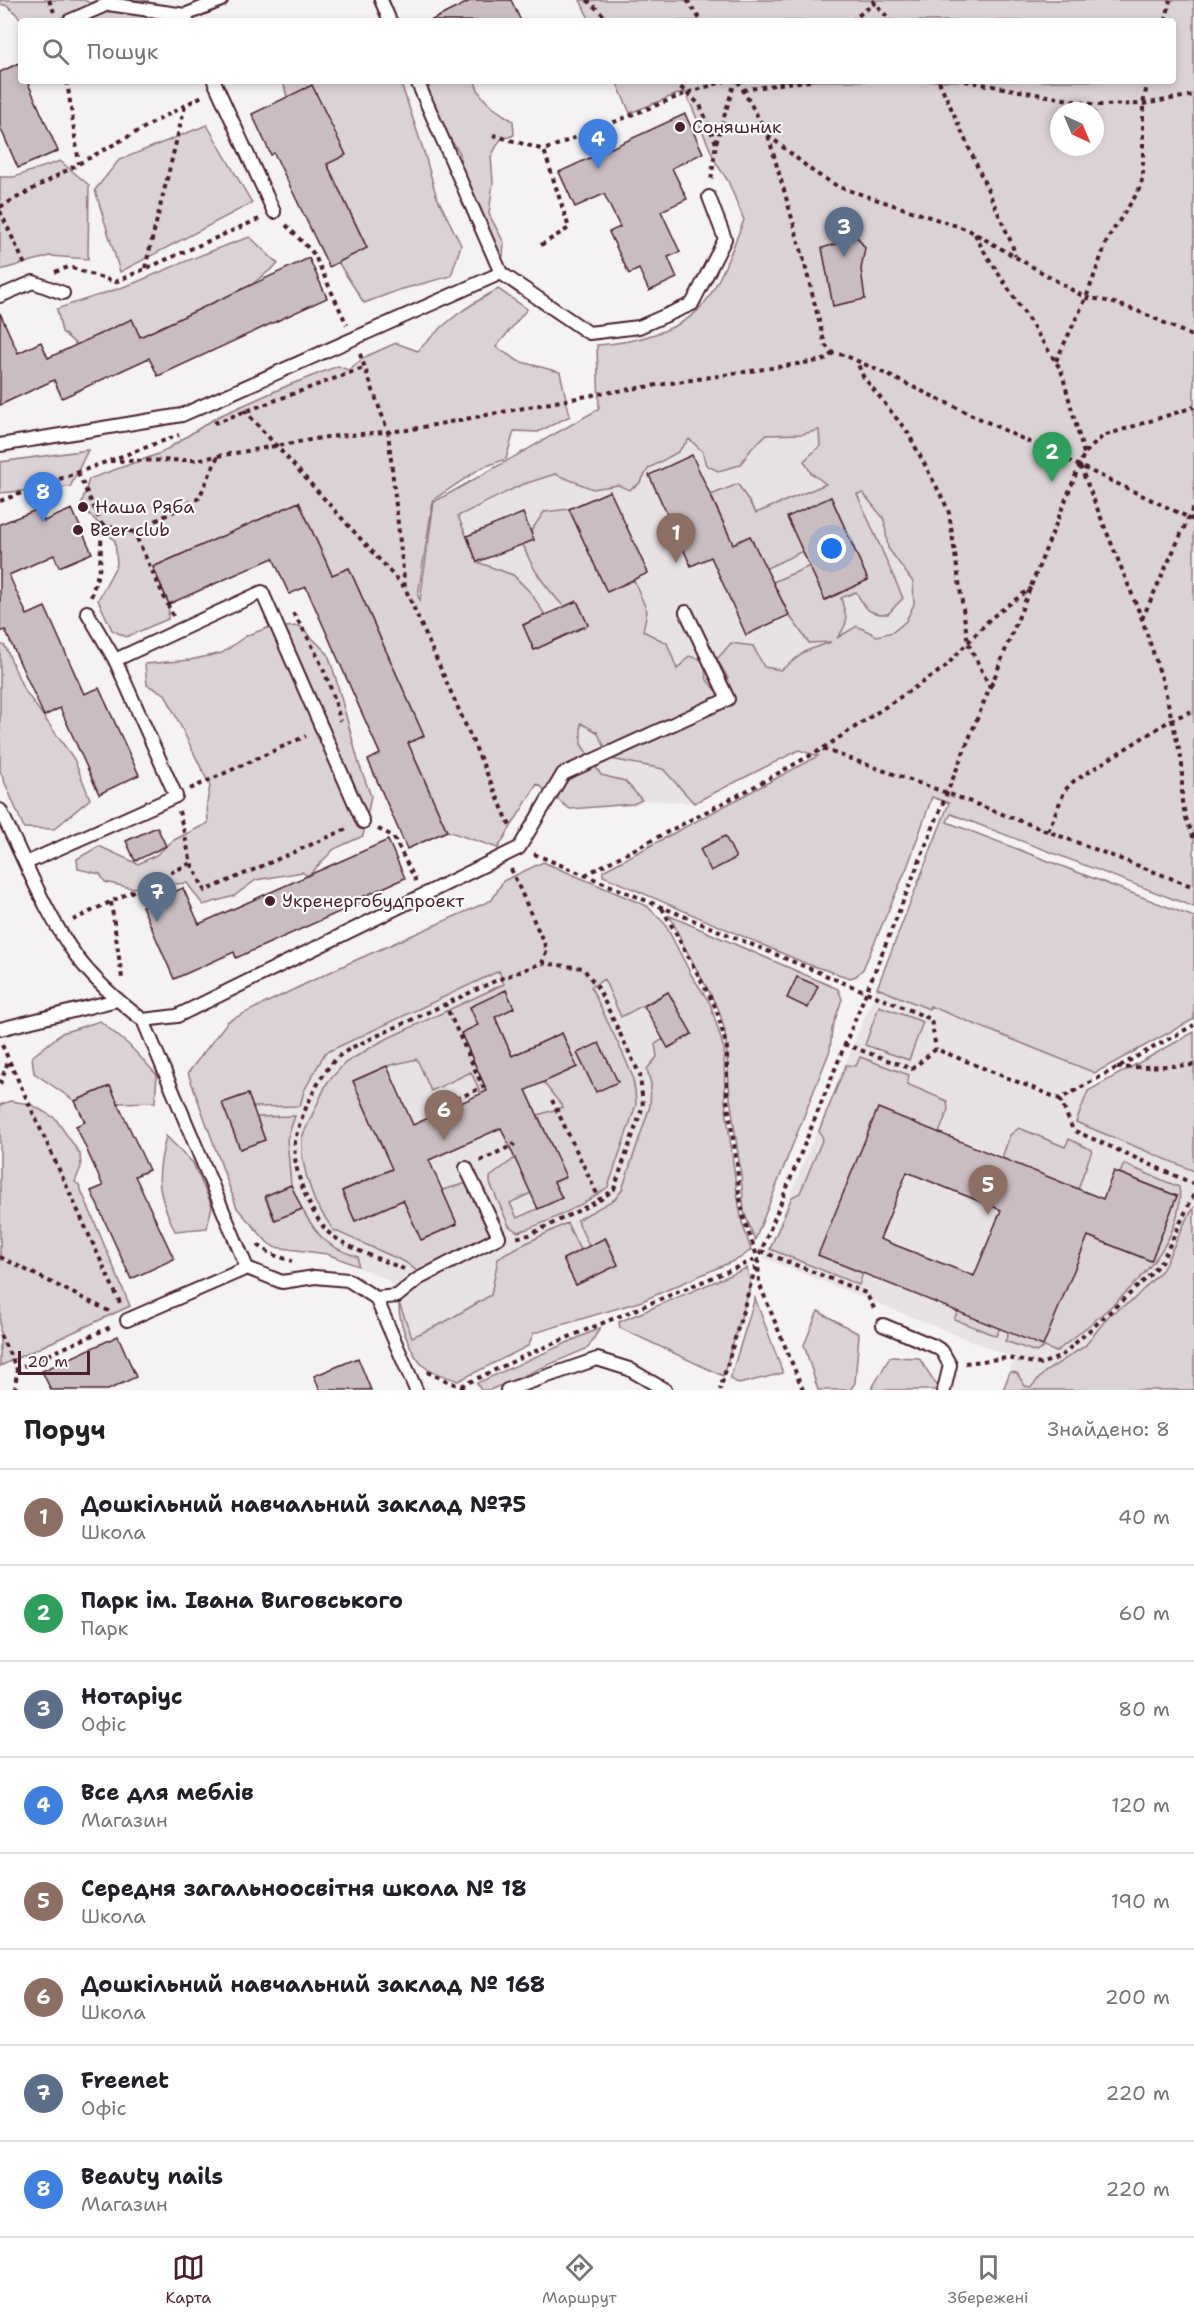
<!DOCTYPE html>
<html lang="uk">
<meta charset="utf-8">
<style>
body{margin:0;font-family:"Shantell Sans",sans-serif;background:#f2f2f2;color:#202124}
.compass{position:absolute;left:1050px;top:102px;width:54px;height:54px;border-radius:50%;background:#fff;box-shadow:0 3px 9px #0003;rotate:136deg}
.scale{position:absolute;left:18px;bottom:15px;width:72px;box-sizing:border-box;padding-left:6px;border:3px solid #4a1f2b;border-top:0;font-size:16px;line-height:21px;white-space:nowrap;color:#4a1f2b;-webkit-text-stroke:4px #fff;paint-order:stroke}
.you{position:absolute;left:832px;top:549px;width:21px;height:21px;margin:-15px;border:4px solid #fff;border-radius:50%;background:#1a73e8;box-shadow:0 0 0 9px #1a73e833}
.badge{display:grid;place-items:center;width:39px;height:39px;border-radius:50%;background:#4a1f2b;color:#fff;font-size:20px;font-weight:700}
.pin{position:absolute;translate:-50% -50px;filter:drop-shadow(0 2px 3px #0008)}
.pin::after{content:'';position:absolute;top:32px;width:21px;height:18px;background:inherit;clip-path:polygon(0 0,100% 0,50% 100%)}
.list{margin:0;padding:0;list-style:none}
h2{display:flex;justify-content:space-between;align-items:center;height:78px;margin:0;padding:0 24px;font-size:26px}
h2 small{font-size:20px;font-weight:400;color:#757577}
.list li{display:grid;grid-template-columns:39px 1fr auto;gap:18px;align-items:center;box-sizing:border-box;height:96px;padding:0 24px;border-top:2px solid #e0e0e0}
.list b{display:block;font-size:22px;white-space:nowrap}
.list p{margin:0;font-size:20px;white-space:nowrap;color:#757577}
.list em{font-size:20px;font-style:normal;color:#757577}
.icon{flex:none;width:33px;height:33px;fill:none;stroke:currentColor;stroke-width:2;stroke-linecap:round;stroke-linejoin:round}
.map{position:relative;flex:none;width:1194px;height:1390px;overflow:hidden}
.search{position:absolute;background:#fff;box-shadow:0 3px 9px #0003;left:18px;right:18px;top:18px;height:66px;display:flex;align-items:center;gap:15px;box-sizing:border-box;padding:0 21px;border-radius:6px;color:#757577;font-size:22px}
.sheet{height:846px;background:#fff}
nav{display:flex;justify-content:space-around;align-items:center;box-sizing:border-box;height:84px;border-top:2px solid #e0e0e0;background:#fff;font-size:16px;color:#757577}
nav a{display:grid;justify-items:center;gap:3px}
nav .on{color:#4a1f2b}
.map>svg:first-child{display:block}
.built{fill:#e7e2e3}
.green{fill:#dbd2d5;stroke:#927880;stroke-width:1.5;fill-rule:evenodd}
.building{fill:#cabdc1;stroke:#4a1f2b;stroke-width:1.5;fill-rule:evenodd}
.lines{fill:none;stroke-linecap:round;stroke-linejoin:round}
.lane-casing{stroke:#4a1f2b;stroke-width:16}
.path{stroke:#4a1f2b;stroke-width:4;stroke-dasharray:4.5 4.5;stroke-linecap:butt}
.lane{stroke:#fff;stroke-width:12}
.poi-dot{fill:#4a1f2b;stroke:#fff;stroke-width:2}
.labels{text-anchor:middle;stroke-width:4.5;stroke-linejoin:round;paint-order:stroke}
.poi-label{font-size:18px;fill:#4a1f2b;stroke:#fff;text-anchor:start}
</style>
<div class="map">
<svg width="1194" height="1390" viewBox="0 0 1194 1390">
<rect width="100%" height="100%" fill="#f4f2f2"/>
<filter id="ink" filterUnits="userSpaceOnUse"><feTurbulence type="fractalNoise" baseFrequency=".0167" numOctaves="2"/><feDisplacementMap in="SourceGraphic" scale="12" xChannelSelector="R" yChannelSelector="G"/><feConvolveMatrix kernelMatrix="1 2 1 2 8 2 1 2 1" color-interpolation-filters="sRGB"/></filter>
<g filter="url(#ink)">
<g class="built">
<polygon points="727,384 889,442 921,617 862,718 694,803 642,800 633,804 570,809 484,741 434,502 574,422"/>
<polygon points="492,900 661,945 702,1024 616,1304 412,1337 394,1287 386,1279 327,1254 274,1247 268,1243 237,1208 188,1073 228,1021 347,964"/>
<polygon points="877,988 928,1009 930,1006 1095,1073 1076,1122 1194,1171 1194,1390 1003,1390 1014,1358 764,1258"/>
</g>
<g class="green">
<polygon points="0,0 84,0 90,3 98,0 148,0 149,10 144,21 23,21 8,6 0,4"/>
<path d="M 580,0 L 1194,0 L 1194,907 L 951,814 L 947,822 L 1194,917 L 1194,1019 L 1095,1073 L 930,1006 L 929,1009 L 877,988 L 949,803 L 932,797 L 908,865 L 863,969 L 856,976 L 850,978 L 807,964 L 603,876 L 603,871 L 818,756 L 799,750 L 694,803 L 663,769 L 611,759 L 597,732 L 581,723 L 581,744 L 601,775 L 625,781 L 642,800 L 633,804 L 570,809 L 537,784 L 498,848 L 447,831 L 408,743 L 424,736 L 349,568 L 332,575 L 299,502 L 153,567 L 169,604 L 168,619 L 126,637 L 112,630 L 98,600 L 117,564 L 115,541 L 81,505 L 89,479 L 161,453 L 217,417 L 289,385 L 338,366 L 348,370 L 367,356 L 396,343 L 418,351 C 444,322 464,308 498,289 L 527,309 L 496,347 L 518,361 L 560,372 L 570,416 L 538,432 L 514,431 L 506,459 L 481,468 L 433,500 L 418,596 L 420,600 L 434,502 L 599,409 L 597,345 C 632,343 685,331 706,301 C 723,277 733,246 744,220 L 728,181 L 716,163 L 685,91 L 630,113 L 616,81 L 1173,81 L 1173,21 L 590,21 ZM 1059,111 L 1095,111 L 1095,147 L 1059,147 ZM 819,430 L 820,446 L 804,461 L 811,473 L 826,484 L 756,513 L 738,484 L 711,495 L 733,544 L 750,536 L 765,569 L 803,551 L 831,497 L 868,580 L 825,600 L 810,566 L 773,582 L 789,615 L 809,643 L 831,642 L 806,651 L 781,670 L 764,667 L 753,646 L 731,643 L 717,659 L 728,678 L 715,690 L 707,680 L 703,660 L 689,656 L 677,669 L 667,643 L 643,631 L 647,611 L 634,580 L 607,592 L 569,509 L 544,512 L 531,531 L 534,540 L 523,544 C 531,569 547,588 564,607 L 577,601 L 588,625 L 534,650 L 523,625 L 545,615 L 531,593 L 513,575 L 477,562 L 458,516 L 521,485 L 555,474 L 593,489 L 618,485 L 629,490 L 639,484 L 649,468 L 678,452 L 689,439 L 702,451 L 706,465 L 718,471 L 740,465 L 752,448 L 766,435 L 803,434 ZM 863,493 L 884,519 L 888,548 L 913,582 L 914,604 L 906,621 L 893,632 L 877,636 L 857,626 L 837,638 C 851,621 846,618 841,598 L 856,592 C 865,608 868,615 888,614 L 903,598 L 857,494 Z"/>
<polygon points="283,81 397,81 403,89 425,155 436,195 461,245 451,276 399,290 364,303 338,262 367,248 327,164 345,155 287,97"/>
<path d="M 433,81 L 475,81 C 479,101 498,111 513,121 L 514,135 L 500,140 L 491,157 L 493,182 L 489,214 L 504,243 L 503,256 L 484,247 L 464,192 L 460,153 L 421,99 Z"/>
<polygon points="207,125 252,203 120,272 95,190 119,160"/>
<polygon points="60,161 89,185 88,259 50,256 0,270 0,177 14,177"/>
<path d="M 250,237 L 278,264 L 251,285 L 140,337 L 132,320 L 77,345 L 62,332 L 57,309 C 84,299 111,292 137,282 C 174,266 211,250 250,237 Z"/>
<polygon points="88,450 70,487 0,493 0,462"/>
<polygon points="300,626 328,654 336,679 359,764 371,796 363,836 334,849 308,876 302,872 256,880 234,896 203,905 187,883 131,888 105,882 100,874 78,869 77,859 99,846 138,864 156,855 174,840 208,823 207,802 210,786 165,694 147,685 145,664 190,660 222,653 246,636 267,628"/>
<polygon points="0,644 5,646 23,688 74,759 90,799 54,829 24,828 0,771"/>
<path d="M 543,862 L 647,906 L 665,924 L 692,976 L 710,1003 L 724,1049 L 725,1101 L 737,1193 L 742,1222 L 751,1250 L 740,1258 L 642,1301 L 534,1333 L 528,1346 L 458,1381 C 448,1377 435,1374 426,1368 C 411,1357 398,1321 399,1303 L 412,1337 L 443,1323 L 491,1295 L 498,1259 L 506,1253 L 567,1223 L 580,1250 L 563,1259 L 576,1285 L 618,1265 L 606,1238 L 589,1246 L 577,1220 L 615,1199 L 622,1190 L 650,1106 L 651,1084 L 647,1069 L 657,1057 L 655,1044 L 663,1039 L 669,1048 L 692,1034 L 668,992 L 621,1017 L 604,979 L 591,987 L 623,1054 L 632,1075 L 635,1090 L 636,1105 L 608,1187 C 584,1205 547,1223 518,1232 L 509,1226 L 490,1183 L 490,1177 L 515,1158 L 531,1193 L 510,1203 L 517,1218 L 562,1198 L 554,1182 L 565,1177 L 538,1115 L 563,1107 L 543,1082 L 577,1067 L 562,1033 L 512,1056 L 495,1017 L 514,1008 L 506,991 L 470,1007 L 478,1025 L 461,1033 L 487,1091 L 481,1094 L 471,1072 L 431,1091 L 417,1059 L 387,1066 L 353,1081 L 380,1142 L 418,1176 L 389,1170 L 342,1191 L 355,1221 L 403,1200 L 422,1240 L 457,1224 L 442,1190 L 471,1182 L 493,1230 L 489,1240 L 421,1274 L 405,1262 L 333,1230 L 315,1202 L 307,1178 L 302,1157 L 302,1137 L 327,1083 L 345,1063 L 382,1041 L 504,984 L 499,971 L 325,1053 L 304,1091 L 300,1106 L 253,1107 L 247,1094 L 223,1103 L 240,1149 L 265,1140 L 256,1117 L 295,1116 L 287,1139 L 291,1185 L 265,1197 L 274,1220 L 302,1209 C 319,1238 325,1246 358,1257 L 358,1266 L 327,1254 L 274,1247 L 268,1243 L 237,1208 L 188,1073 L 228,1021 L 347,964 L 492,900 L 503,881 Z"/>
<polygon points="670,916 838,989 842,999 832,1029 830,1050 755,1240 744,1212 741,1175 730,1097 725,1032 719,1010 685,948"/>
<polygon points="879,1006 923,1022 909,1060 865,1045"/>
<polygon points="100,1021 129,1045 157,1075 155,1102 118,1103 110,1086 75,1101 34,1073 32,1057 62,1033"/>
<polygon points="1194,1032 1194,1171 1076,1122 1088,1091"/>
<polygon points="860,1057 909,1075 907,1084 947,1101 948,1110 939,1133 878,1109 863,1273 859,1285 770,1249 792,1197 800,1193 823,1138 819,1131 846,1065 856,1066"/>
<polygon points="10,1101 30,1104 55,1118 80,1154 81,1167 75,1182 79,1185 130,1306 0,1366 0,1105"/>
<polygon points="1019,1128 1065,1147 1069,1139 1092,1150 1078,1189 1002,1158 1010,1135"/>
<path d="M 166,1136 L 193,1163 L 212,1206 L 207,1228 L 175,1231 C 156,1190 156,1180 166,1136 Z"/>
<path d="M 1124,1164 L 1179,1187 C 1188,1253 1101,1315 1056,1352 L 1045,1347 L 1036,1352 L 1005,1341 L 1009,1332 L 1088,1236 L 1151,1261 L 1177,1196 L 1120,1173 Z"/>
<polygon points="1194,1208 1194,1390 1003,1390 1010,1372 1017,1373 1025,1386 1031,1387 1045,1372 1085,1346 1110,1314 1132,1301 1163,1269 1187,1218"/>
<polygon points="747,1268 751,1285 723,1376 620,1328 619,1322"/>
<polygon points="755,1298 783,1373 739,1384 730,1379"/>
<polygon points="818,1311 859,1334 855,1383 850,1390 818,1390 804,1345"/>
<polygon points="958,1311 1000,1328 996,1336 954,1319"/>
<polygon points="600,1328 588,1348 490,1390 481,1390 477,1383"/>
<polygon points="890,1357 919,1358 940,1390 871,1390"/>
</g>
<g class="building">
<polygon points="472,0 511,0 521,21 430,21"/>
<polygon points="19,63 21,81 27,81 58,151 18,168 0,127 0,72"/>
<polygon points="312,85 346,155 327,164 367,248 329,267 274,153 271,155 252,114"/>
<polygon points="685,114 703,153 672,168 687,199 661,211 680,252 668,257 677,278 649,291 639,269 629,274 609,232 620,227 604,194 575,207 559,172"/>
<polygon points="848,235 858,238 865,248 861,269 865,299 833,306 822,248 836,244 836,238"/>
<polygon points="309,258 327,298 158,376 149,358 62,398 54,380 0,405 0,313 18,353 41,342 48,358 132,319 140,337"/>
<polygon points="692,455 733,544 750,536 789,615 746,635 711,557 691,566 649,475"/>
<polygon points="610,491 648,573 607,592 569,509"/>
<polygon points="831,497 868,580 825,600 787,517"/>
<polygon points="299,502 332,575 349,568 424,736 408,743 447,831 407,849 368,760 380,754 306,587 289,594 273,558 169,604 153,567"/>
<polygon points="39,509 44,521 72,509 92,553 59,567 54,555 9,575 27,615 45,607 84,694 99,688 139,775 99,794 60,708 44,716 5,630 0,632 0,524"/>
<polygon points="523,513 534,540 477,562 467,536"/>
<polygon points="577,601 588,625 534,650 523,625"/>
<polygon points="157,827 166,846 135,861 126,841"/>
<polygon points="725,836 736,858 711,871 700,849"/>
<polygon points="388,840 405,878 362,897 364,901 236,958 234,952 174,979 142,906 183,888 199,924"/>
<polygon points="797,977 818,986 808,1008 787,998"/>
<polygon points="506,990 514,1008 495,1017 512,1056 562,1033 577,1067 526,1090 566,1177 554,1182 562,1198 538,1209 501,1128 429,1160 457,1224 421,1240 403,1200 355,1221 342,1191 392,1169 353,1081 387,1066 413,1125 487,1091 461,1033 478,1025 470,1007"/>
<polygon points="668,992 692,1034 668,1048 644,1006"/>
<polygon points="599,1043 618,1082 596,1092 577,1053"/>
<polygon points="110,1086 149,1170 135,1176 174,1259 131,1279 91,1191 103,1186 76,1126 85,1122 75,1101"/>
<polygon points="248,1094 265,1140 240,1149 222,1103"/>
<path d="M 878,1108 L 1103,1199 L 1114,1171 L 1177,1196 L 1151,1261 L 1088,1236 L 1043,1346 L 818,1255 ZM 907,1172 L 1001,1210 L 974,1276 L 880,1239 Z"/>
<polygon points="291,1185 302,1209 275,1220 265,1196"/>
<polygon points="605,1238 618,1265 576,1285 563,1259"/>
<polygon points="118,1336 136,1377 108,1390 51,1390 42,1371"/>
<polygon points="358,1358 371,1390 320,1390 314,1376"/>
</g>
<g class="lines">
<g class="lane-casing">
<g id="lane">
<polyline points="381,0 390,21"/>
<polyline points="69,21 108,4 185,15"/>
<polyline points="187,21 185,15 221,0"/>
<polyline points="214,81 274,212"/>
<polyline points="417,81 501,273 589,333 639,327 692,304 725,239 709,197"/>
<polyline points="0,296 33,282 63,293"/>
<polyline points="0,445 182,415 501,273"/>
<polyline points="87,612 115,660"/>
<path d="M 0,810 C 24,858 45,914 77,957 C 95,981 119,1002 143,1020 L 247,1268 L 282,1282 L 315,1277 L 348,1280 L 376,1298 L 416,1390"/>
<polyline points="26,863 176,796 115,660 262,592 363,822"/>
<polyline points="143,1020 177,1016 519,848 563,774 728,699 686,612"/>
<polyline points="0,1029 117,1000"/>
<polyline points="376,1298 397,1296 418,1279 499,1237 466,1168"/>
<polyline points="127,1320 247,1268"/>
<polyline points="883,1325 934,1346 942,1351 950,1365 944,1390"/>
<polyline points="507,1390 597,1359 629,1369 665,1390"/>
</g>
</g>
<g class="path">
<polyline points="49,0 54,12"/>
<polyline points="587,0 610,21"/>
<polyline points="687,0 701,21"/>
<polyline points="872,0 891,21"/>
<polyline points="851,21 879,0"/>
<polyline points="1166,21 1170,0"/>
<polyline points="67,81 79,164"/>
<polyline points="674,81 700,105 716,143 711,181"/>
<polyline points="738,81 768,135 802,253 825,345 833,353 844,355 873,368 1194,520"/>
<polyline points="939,81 1012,244 1015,256"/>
<polyline points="965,81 1097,105 1143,104 1194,95"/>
<polyline points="743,90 787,83 811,81"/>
<polyline points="493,135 544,150"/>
<path d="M 768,135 L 815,173 L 839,187 L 969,230 L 1086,298 C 1121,300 1162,322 1194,337"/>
<polyline points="716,143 735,81"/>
<polyline points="0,207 202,96"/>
<polyline points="0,211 26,267"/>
<polyline points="286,225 314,254 347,325"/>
<polyline points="975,234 982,248 1061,370 1084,454"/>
<polyline points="541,245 569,228 544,150 687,93 725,81"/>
<polyline points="145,268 185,106"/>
<polyline points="55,272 69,267 115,282 259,219"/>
<polyline points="360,354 388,432 405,588 511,828"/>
<polyline points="1056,361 1086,298 1108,238 1138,192 1143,177 1143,104 1148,81"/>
<polyline points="244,410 404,587"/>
<polyline points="214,423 366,367"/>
<polyline points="110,461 195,460 327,437 407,430 598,394 824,360 833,353"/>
<polyline points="1080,466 1142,619 1163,682 1182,762 1182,802 1186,818 1194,839"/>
<polyline points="78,473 102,525 100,567 91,597"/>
<polyline points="0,501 179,435"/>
<polyline points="102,525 134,532"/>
<path d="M 293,613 C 313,643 333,686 340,721"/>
<polyline points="173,616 134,532 199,498 218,456"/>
<polyline points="1142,619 1194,506"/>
<polyline points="991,686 1084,454 1103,436 1194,407"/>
<polyline points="823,749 947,793 1194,887"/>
<polyline points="190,789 306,736"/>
<polyline points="179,811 191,863 205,891 349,828"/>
<polyline points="378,829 393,836 416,881"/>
<polyline points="1048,831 1065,790 1074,781 1171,720 1194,710"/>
<polyline points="534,854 931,1019 936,1049"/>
<polyline points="511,869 547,950 542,963"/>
<polyline points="585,875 746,791 822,749 944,668 991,618 1031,588"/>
<polyline points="111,902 122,978"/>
<polyline points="662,908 716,1008 727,1048 727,1099 737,1164 739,1193 744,1219 758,1259 720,1390"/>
<polyline points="73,920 191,863"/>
<polyline points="844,1044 912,1069 936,1049 1060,1099 1194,1025"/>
<polyline points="2,1045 121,1305"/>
<polyline points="1117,1068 1194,1065"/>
<polyline points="0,1084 9,1059"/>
<polyline points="1060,1099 1073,1130 1194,1184"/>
<polyline points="552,1100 600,1200"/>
<polyline points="432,1110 483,1087 445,1004"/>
<polyline points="480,1161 515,1144"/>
<polyline points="258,1245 271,1254 292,1261"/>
<polyline points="761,1251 866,1293 876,1312"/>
<polyline points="0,1257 113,1313"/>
<path d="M 404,1269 C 384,1261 339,1245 326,1230 C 308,1209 289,1163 296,1136 C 300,1117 320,1075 333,1062 C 338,1056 345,1052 351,1048 L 495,981 L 542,963 L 583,968 L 598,988 L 640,1075 L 643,1106 L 614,1189 L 600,1200 L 529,1235 L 514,1238"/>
<polyline points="0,1335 17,1369 113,1326"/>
<polyline points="965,1363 1007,1358 1040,1364 1060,1357 1147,1278 1163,1259 1194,1194"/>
<polyline points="427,1372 468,1390"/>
<polyline points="461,1386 533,1352 757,1259"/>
<polyline points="15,1390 17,1369"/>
<polyline points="803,1390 759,1283 758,1259 990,687 968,643 949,513 944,501 908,433 863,376 857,362"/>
</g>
<use href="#lane" class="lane"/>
</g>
</g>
<g class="poi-dot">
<circle cx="680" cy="127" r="6"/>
<circle cx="83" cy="507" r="6"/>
<circle cx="78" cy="530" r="6"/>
<circle cx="270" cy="901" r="6"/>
</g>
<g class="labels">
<g class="poi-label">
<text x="692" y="133">Соняшник</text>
<text x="95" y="513">Наша Ряба</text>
<text x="90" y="536">Beer club</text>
<text x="282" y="907">Укренергобудпроект</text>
</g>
</g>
</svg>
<svg class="compass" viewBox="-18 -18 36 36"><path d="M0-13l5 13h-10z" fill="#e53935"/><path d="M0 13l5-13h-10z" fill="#757577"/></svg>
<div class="scale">20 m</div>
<div class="you"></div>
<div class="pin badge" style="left:676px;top:563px;background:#8d6e63">1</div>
<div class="pin badge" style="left:1052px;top:482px;background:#2e9e5b">2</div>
<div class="pin badge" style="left:844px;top:257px;background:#5c6f8a">3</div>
<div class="pin badge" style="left:598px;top:169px;background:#3f7fe0">4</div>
<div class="pin badge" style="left:988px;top:1215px;background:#8d6e63">5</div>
<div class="pin badge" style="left:444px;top:1140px;background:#8d6e63">6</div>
<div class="pin badge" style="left:157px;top:922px;background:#5c6f8a">7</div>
<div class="pin badge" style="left:43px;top:522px;background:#3f7fe0">8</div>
<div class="search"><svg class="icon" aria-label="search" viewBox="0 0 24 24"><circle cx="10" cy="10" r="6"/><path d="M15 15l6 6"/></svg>Пошук</div>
</div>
<section class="sheet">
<h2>Поруч<small>Знайдено: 8</small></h2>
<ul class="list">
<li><span class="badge" style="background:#8d6e63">1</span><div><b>Дошкільний навчальний заклад №75</b><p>Школа</p></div><em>40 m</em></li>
<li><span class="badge" style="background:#2e9e5b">2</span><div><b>Парк ім. Івана Виговського</b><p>Парк</p></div><em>60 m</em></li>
<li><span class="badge" style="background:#5c6f8a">3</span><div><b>Нотаріус</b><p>Офіс</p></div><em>80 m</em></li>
<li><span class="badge" style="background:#3f7fe0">4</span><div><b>Все для меблів</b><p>Магазин</p></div><em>120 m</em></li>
<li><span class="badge" style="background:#8d6e63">5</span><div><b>Середня загальноосвітня школа № 18</b><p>Школа</p></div><em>190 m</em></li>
<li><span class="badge" style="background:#8d6e63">6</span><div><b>Дошкільний навчальний заклад № 168</b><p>Школа</p></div><em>200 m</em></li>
<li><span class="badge" style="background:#5c6f8a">7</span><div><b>Freenet</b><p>Офіс</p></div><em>220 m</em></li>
<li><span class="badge" style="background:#3f7fe0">8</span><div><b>Beauty nails</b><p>Магазин</p></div><em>220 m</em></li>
</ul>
</section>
<nav>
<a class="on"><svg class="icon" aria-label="map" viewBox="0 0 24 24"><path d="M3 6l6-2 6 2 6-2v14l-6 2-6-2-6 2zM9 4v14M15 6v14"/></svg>Карта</a>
<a><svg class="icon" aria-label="directions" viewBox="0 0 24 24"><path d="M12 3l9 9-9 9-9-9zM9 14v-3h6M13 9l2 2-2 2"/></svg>Маршрут</a>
<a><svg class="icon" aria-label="saved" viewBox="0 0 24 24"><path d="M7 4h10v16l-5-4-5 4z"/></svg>Збережені</a>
</nav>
